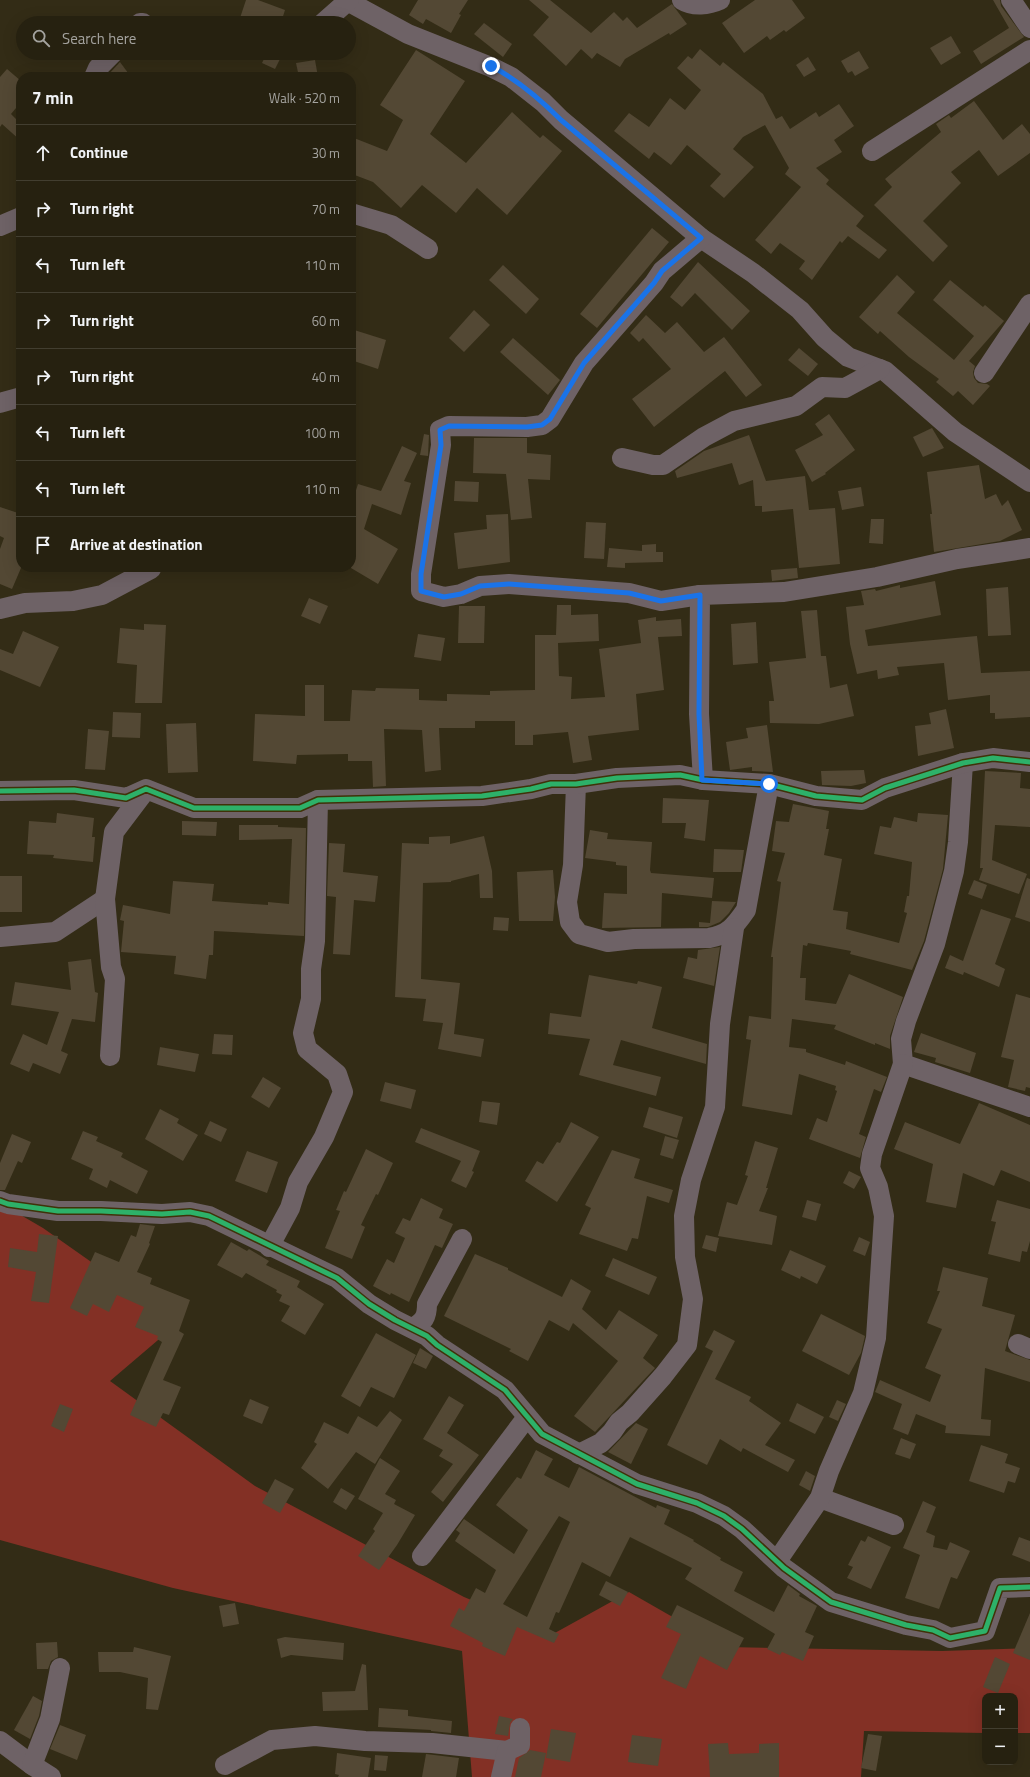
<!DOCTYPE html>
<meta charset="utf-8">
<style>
body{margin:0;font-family:"Titillium Web",sans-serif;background:#322e1e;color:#f1f3f6}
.controls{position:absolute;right:12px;bottom:12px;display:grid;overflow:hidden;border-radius:8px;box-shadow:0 4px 16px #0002}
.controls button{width:36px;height:36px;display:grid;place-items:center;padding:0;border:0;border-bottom:1px solid #423e30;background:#262110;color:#f1f3f6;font:20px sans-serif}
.stop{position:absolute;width:12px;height:12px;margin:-9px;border:3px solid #1a73e8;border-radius:50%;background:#fff}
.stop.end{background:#1a73e8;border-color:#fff;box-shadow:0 1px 4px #0008}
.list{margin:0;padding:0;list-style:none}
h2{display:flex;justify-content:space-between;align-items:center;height:52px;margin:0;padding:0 16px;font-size:17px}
h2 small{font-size:13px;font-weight:400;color:#a4a39f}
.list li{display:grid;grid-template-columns:26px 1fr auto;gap:12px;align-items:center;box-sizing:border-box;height:56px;padding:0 16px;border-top:1px solid #423e30}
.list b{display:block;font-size:15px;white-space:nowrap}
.list em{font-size:13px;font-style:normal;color:#a4a39f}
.icon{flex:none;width:22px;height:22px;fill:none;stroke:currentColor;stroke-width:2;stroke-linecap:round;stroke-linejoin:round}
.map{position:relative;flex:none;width:1030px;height:1777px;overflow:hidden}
.search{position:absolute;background:#262110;box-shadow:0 4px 16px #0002;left:16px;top:16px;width:340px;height:44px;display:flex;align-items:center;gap:10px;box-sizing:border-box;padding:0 14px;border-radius:22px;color:#a4a39f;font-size:15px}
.panel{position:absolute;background:#262110;box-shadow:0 4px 16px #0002;left:16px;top:72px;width:340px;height:500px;border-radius:16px}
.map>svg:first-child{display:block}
.green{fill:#833025}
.building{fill:#534834;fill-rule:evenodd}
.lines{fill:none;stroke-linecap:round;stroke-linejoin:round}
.minor{stroke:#6e6266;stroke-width:20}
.cycleway-casing{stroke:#403209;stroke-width:8}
.cycleway{stroke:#2db169;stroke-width:5}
.route{stroke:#1a73e8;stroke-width:5}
</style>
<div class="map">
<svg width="1030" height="1777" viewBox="0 0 1030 1777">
<rect width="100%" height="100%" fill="#332c16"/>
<polygon class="green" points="0,1203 43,1228 178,1323 110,1381 255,1486 464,1597 553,1634 629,1592 725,1647 942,1651 1030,1648 1030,1733 1015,1733 1015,1696 985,1696 985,1733 864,1731 861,1777 472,1777 462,1651 173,1588 0,1540"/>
<g class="building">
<polygon points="246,0 258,0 285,10 281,23 254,23 240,18"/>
<polygon points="418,0 468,0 459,14 461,15 451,33 426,19 423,24 409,15"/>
<polygon points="529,0 550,0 591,33 614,12 623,21 627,17 637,28 672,4 687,24 670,35 669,33 625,59 620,67 597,53 592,59 581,49 566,66 533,35 549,17"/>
<polygon points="755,0 792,0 805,18 786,32 784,30 770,40 767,36 744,53 722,23"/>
<polygon points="993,0 1000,0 1001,6 1024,37 981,64 973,51 1009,28"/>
<polygon points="484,23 512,44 503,57 474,34"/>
<polygon points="951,36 961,53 941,65 930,48"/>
<polygon points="700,49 720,66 723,62 763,94 776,119 782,116 790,129 816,112 819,117 839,104 854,126 834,140 842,152 816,168 829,180 826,184 864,216 856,226 887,250 879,259 848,236 842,243 840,241 812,280 799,269 805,261 780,243 771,254 755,240 801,187 785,174 789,168 765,125 743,137 733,149 754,167 724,198 710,186 721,174 687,145 671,165 654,152 649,159 614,131 629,113 649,127 670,98 685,110 701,90 677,68 688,56 692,59"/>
<polygon points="416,50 465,81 430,134 466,163 512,112 540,138 543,135 562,151 507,215 477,188 456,213 422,185 401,208 373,182 352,174 355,166 351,165 351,146 354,138 387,151 403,120 380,105"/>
<polygon points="859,51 869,68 855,76 852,71 848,73 841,61"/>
<polygon points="267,53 281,57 275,69 262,63"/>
<polygon points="808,57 816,70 804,77 796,65"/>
<polygon points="315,60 318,77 299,77 296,63"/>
<polygon points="120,62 131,77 109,77 108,75"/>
<polygon points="7,69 21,81 21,102 11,114 21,124 21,141 2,124 0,127 0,77"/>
<polygon points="974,101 1003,140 1022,124 1030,134 1030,153 998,176 979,150 951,172 961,183 923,221 948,246 933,262 874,205 892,187 885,179 941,132 936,124 949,115 951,118"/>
<polygon points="652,228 669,242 597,328 580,314"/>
<polygon points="698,262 750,311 732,330 695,293 682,307 670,297"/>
<polygon points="503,265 539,299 526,314 489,280"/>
<polygon points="897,275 915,292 897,313 954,360 974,336 933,300 950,280 983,307 985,305 1004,321 969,361 975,366 973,372 974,378 978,383 987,384 990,386 973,405 958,391 953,396 936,382 939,379 909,357 880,331 878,334 859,317"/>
<polygon points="474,310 490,325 464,352 449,338"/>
<polygon points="646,315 665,333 677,322 704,352 724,337 762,385 746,397 725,371 654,427 632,399 671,369 643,338 639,342 630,333"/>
<polygon points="351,329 386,340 378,369 351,360"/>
<polygon points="513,338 560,380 548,395 500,352"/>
<polygon points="799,348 818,364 808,376 788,360"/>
<polygon points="829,414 855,450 825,473 826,474 812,482 795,450 823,435 815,424"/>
<polygon points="932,428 944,448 923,457 913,437"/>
<polygon points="424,434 429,435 428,456 420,455"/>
<polygon points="749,435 766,481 805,476 809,510 835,508 840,564 799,568 793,509 762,512 762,506 755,506 753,480 739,485 732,463 677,478 675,471 704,451"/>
<polygon points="474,438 527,438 527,453 551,455 550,480 528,479 532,518 511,520 506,474 473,473"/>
<polygon points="402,446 417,453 404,481 411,483 401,515 372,504 364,529 398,549 378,584 351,568 351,506 358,484 381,491"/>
<polygon points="979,465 985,499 996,494 1002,506 1008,500 1022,530 1000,541 934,552 930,514 932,514 927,472"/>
<polygon points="455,481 479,482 478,502 454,501"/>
<polygon points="861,487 864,506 842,510 838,491"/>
<polygon points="0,507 21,514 21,568 12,589 0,584 0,549 4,538 0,536"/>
<polygon points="508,514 510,562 458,569 454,533 487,529 486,515"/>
<polygon points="871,519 884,519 883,544 869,543"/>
<polygon points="586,522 606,523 604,559 584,558"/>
<polygon points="656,544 656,552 663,552 663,562 625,563 625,568 607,567 609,548 642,551 642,545"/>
<polygon points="797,568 798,578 772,581 771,570"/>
<polygon points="935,581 941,615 865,630 868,646 977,636 981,673 1030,671 1030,717 995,719 995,713 990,713 990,695 948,700 944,663 897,667 899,675 878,679 877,670 857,674 850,644 846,607 864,605 861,591 875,589 876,591 900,585 900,588"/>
<polygon points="1008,587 1011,635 988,636 986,589"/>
<polygon points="309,598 328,606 320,624 301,616"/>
<polygon points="557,605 571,605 571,615 598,614 599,641 558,643 559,676 572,677 571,699 605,697 599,649 641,643 638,620 656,617 656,621 681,619 682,636 658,637 664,690 636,694 639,730 588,736 592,760 573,763 568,732 533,735 533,745 515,745 515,721 475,721 475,728 439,728 441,770 425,772 422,730 384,729 386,786 373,787 372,761 348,761 348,754 297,755 296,764 253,761 255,714 305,716 305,685 324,685 324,721 350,721 352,690 375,691 376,688 419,689 419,700 447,701 447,694 490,695 490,691 535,690 535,635 556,635"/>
<polygon points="459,606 485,606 484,643 458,643"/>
<polygon points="817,610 821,656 826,656 830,688 847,684 854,716 819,724 770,723 769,701 774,701 769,662 806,658 801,611"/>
<polygon points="756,622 758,663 733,665 731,624"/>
<polygon points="144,624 166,625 162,703 135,703 137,665 117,663 120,628 144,630"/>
<polygon points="23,631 59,647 40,687 0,670 0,649 13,654"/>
<polygon points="418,634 445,638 441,661 414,657"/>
<polygon points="946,709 954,748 918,756 915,726 931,724 929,713"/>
<polygon points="113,712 141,713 140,738 112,737"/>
<polygon points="196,723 198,772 168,773 166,724"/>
<polygon points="767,725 773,772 752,771 752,767 730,770 726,742 748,738 746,728"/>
<polygon points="88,729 109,731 105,770 85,769"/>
<polygon points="864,770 866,783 851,786 822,785 821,771"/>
<polygon points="985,771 1021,773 1020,788 1030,789 1030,827 995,825 992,860 1027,874 1019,894 979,880 983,868 980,868"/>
<polygon points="663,798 709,800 705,841 684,838 686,823 662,823"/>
<polygon points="793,804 829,811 826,829 829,829 824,855 842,859 833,910 848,912 846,929 899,943 907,913 904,912 907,896 909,896 912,862 874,854 880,826 891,828 894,817 917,822 918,813 948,815 943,869 924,941 912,970 850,954 851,951 808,943 807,946 803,945 800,978 806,978 805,1000 836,1004 849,974 903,997 890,1036 890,1049 875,1043 875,1045 834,1029 836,1025 792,1019 789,1047 806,1049 806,1052 845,1065 846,1061 887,1077 881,1092 874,1089 859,1134 866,1137 860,1158 809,1139 817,1118 827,1122 837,1091 835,1090 836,1086 799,1074 792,1115 742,1106 751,1040 746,1039 749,1016 771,1019 773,957 771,957 781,882 777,881 785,853 772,851 776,821 789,822"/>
<polygon points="57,813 94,818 92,837 95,837 93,862 53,858 54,855 27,854 29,821 56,823"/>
<polygon points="182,821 217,822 216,836 182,835"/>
<polygon points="239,825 278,825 278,827 306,828 304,936 214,931 213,955 209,955 206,979 174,974 176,956 121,952 124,921 120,920 123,905 170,914 173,881 214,884 212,901 268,905 268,902 289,904 292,839 239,840"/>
<polygon points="590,830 608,833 607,839 652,842 650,870 651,873 714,878 712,898 662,893 661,927 602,928 604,893 627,894 627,866 616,865 616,862 585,858"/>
<polygon points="450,836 450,844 484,836 492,871 493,898 480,898 479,874 451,881 451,882 423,883 421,979 460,983 454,1034 484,1039 481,1057 438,1049 443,1023 423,1021 426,999 395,997 402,843 429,844 429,837"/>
<polygon points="329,843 345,844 343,872 378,876 375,902 354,900 350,955 333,954 336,897 327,896"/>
<polygon points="714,849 744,850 741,872 713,872"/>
<polygon points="553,870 555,897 553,921 519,921 517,872"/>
<rect x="0" y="876" width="22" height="36"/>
<polygon points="1027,878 1030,879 1030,922 1015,917"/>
<polygon points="974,880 987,885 982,899 968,894"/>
<polygon points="712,901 736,902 729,913 720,922 708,927 699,927 699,922 710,923"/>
<polygon points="981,909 1011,919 995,964 1005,969 999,987 964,972 963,975 945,968 950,955 963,961"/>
<polygon points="494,917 509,918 508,931 493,930"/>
<polygon points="720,947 714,986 683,978 688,957 697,959 698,950"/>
<polygon points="91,959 95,992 98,993 95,1022 72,1019 61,1051 68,1054 60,1074 33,1063 29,1072 10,1064 23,1034 47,1045 59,1012 11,1005 15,982 71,990 68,962"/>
<polygon points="589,975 637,984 638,981 662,987 652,1028 707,1044 706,1064 621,1040 613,1065 661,1077 656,1096 579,1075 590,1039 548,1034 550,1013 581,1017"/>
<polygon points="1016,994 1030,998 1030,1088 1026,1087 1025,1091 1008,1087 1014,1060 1001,1057"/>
<polygon points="921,1033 976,1053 970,1073 935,1062 936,1058 914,1052"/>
<polygon points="214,1034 233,1035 232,1055 212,1054"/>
<polygon points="160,1047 199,1054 195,1072 157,1065"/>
<polygon points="263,1077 281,1088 269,1108 251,1097"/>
<polygon points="385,1082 416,1090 411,1109 380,1101"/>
<polygon points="482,1101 500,1103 497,1125 479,1122"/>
<polygon points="979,1103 1030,1125 1030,1182 1001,1170 994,1186 963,1173 956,1208 926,1202 933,1164 894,1149 905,1122 960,1144"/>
<polygon points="649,1107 683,1117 677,1138 643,1127"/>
<polygon points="160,1109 179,1119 177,1123 198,1135 183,1161 145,1139"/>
<polygon points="210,1121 227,1129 221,1142 204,1134"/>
<polygon points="571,1122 599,1137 557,1202 525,1181 537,1161 543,1164 557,1142 560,1143"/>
<polygon points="421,1128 480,1151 472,1171 474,1172 466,1188 451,1181 461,1161 415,1142"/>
<polygon points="83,1131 98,1137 96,1141 123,1153 121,1157 148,1171 137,1194 110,1180 107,1188 89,1179 93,1169 71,1159"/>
<polygon points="12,1134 31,1142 22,1163 18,1161 5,1190 0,1190 0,1163"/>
<polygon points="665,1136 679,1140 673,1159 660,1155"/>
<polygon points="755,1141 778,1148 766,1188 768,1188 759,1211 777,1216 772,1245 718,1236 727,1202 737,1205 748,1176 745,1175"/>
<polygon points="366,1149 393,1163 378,1195 376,1194 361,1225 365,1227 352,1259 325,1248 340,1211 336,1210 344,1191 346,1192"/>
<polygon points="612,1150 640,1159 634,1178 673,1190 669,1203 647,1196 638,1239 632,1238 627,1251 579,1234 591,1208 585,1205"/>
<polygon points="247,1151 278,1162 267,1193 235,1181"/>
<polygon points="849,1171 861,1177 854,1189 843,1183"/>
<polygon points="421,1198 443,1209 439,1218 453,1224 442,1248 435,1245 409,1302 391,1293 390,1295 373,1286 387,1259 394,1263 405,1238 395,1233 403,1218 410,1221"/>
<polygon points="807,1200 821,1204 816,1221 802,1217"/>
<polygon points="997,1200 1030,1209 1030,1241 1027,1252 1022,1251 1020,1262 988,1254 996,1222 991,1221"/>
<polygon points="140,1224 155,1226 149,1243 150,1244 137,1272 152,1278 150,1284 190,1300 179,1331 184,1334 163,1380 181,1387 169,1415 163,1413 156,1427 130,1415 162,1342 157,1339 158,1336 135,1327 144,1307 117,1295 109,1312 93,1304 87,1316 70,1308 95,1252 119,1262 131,1235 136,1237"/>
<polygon points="39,1234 58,1236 49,1303 31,1301 36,1272 8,1267 10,1248 37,1252"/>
<polygon points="706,1235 719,1238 716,1252 702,1248"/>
<polygon points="859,1237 870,1242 865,1256 853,1251"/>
<polygon points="231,1242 247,1251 249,1249 269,1261 266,1265 300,1281 297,1287 324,1304 305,1335 281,1321 290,1306 279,1301 282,1295 276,1292 277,1290 246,1273 242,1278 217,1265"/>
<polygon points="790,1250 826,1266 817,1284 801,1276 800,1279 781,1270"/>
<polygon points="475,1254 508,1268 508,1270 562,1297 571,1279 591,1291 582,1309 606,1330 619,1310 658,1335 643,1358 655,1368 595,1432 574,1416 618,1361 573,1323 569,1331 549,1320 528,1361 509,1351 511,1349 444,1316"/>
<polygon points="613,1258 657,1277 649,1295 605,1276"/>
<polygon points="943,1267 988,1278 982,1306 1015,1315 1005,1351 1030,1360 1030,1382 985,1368 981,1419 991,1420 990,1436 945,1433 946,1426 916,1414 908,1435 893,1429 902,1404 875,1392 880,1380 930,1402 941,1375 925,1368 942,1329 927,1323 940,1291 937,1291"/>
<polygon points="821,1314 865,1336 861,1353 849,1375 802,1351"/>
<polygon points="714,1330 735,1341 715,1379 751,1397 749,1401 781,1423 765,1445 795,1460 788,1472 743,1448 741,1452 720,1439 707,1465 667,1445 713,1351 705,1347"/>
<polygon points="376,1333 416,1355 394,1398 371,1387 360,1407 341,1396"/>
<polygon points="420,1348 433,1356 426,1369 413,1363"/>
<polygon points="449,1396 464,1405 447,1433 479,1455 443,1502 431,1492 453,1464 439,1456 443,1450 423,1439"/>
<polygon points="250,1399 269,1407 262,1424 243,1416"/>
<polygon points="837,1400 846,1404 838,1421 829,1417"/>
<polygon points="797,1403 824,1417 815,1434 789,1421"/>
<polygon points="60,1404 73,1409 64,1432 51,1426"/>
<polygon points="390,1411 402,1420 375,1464 356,1452 328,1489 301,1468 317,1444 314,1442 324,1422 348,1434 358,1416 377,1427"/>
<polygon points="636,1423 648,1429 631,1464 608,1452"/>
<polygon points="901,1438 916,1444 910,1459 895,1454"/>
<polygon points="981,1445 1008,1454 1005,1463 1020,1468 1015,1483 1008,1481 1004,1493 969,1481"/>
<path d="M 536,1450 L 553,1459 L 544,1475 L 569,1488 L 579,1467 L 656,1508 L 657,1505 L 670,1510 L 664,1524 L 694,1540 L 693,1541 L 721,1558 L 720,1560 L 743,1572 L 734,1591 L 774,1612 L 788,1585 L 800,1594 L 799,1596 L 817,1606 L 805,1632 L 814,1636 L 803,1661 L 782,1652 L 780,1655 L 767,1649 L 775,1634 L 685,1579 L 692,1568 L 630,1537 L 610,1577 L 582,1562 L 559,1613 L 556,1612 L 549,1629 L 559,1634 L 554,1643 L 517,1627 L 505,1656 L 482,1646 L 483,1643 L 450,1626 L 459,1608 L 464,1611 L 476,1588 L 485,1593 L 496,1570 L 455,1541 L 460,1533 L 456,1530 L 464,1519 L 514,1554 L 528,1530 L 496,1505 L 517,1477 L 521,1479 ZM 559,1516 L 570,1522 L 527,1617 L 503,1604 Z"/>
<polygon points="380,1458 400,1471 385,1494 396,1500 394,1504 415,1515 397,1545 379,1570 358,1556 375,1531 373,1529 383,1513 358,1499"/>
<polygon points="806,1471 815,1476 810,1491 799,1485"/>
<polygon points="275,1479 294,1489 280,1513 262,1503"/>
<polygon points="341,1488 355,1496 346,1510 333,1502"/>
<polygon points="923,1501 936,1507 926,1532 935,1536 933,1547 947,1550 950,1542 970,1551 957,1579 951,1577 939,1609 905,1598 920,1555 903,1548"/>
<polygon points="868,1536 891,1547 871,1589 847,1578 853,1567 848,1565 861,1540 865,1542"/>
<polygon points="1019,1537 1030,1541 1030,1562 1012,1555"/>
<polygon points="606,1581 628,1592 620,1606 599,1595"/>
<polygon points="235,1603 239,1624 223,1627 219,1606"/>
<polygon points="677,1605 744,1638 727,1670 700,1656 686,1689 661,1678 681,1634 666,1627"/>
<polygon points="1030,1613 1030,1660 1013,1653"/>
<polygon points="285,1637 344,1643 343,1660 291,1655 281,1658 277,1639"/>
<polygon points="57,1642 58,1657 51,1661 48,1669 37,1669 36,1643"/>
<polygon points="134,1647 171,1656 158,1710 146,1709 148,1678 120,1672 99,1672 98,1652 133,1652"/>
<polygon points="995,1657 1010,1664 998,1693 983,1687"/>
<polygon points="362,1664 366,1665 368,1710 323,1711 322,1692 355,1691"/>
<polygon points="33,1696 42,1701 39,1716 30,1739 14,1730"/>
<polygon points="379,1708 408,1710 408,1716 452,1721 451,1733 431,1731 431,1730 378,1727"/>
<polygon points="499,1716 513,1719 510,1723 508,1736 495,1734"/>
<polygon points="60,1725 86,1735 77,1760 50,1749"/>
<polygon points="551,1729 576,1733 570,1762 546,1758"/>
<polygon points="868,1734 882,1736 876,1771 861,1768"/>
<polygon points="632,1735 662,1739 658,1766 628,1762"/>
<polygon points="728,1743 729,1754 759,1753 759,1744 779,1743 779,1777 710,1777 708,1744"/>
<polygon points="530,1750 546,1753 541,1777 515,1777 519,1758"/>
<polygon points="337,1753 371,1758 368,1777 338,1777 339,1775 335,1774"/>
<polygon points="426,1754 459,1758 456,1777 422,1777"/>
<polygon points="375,1755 388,1756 386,1771 374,1770"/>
</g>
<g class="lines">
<g class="minor">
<path d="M 682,0 C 693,7 709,5 720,0"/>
<polyline points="1011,0 1030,28"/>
<polyline points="349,2 408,34 491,67 511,77 543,102 561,120 701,238 753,273 800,310 825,338 848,357 885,371 955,432 1030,482"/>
<polyline points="140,23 143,23"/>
<polyline points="323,23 349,0"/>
<polyline points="94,77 98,68 113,53"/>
<polyline points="872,151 1030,50"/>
<polyline points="351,213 391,225 428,249"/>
<polyline points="0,226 21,217"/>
<polyline points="984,373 1030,304"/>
<polyline points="0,403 21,397"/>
<polyline points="622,458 653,465 663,465 704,437 734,421 796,406 822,387 845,388 880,369"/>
<polyline points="700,595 661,601 629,593 509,584 480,586 461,594 444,597 421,591 421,574 441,445 440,430 449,426 527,427 542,425 550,419 584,363 654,283 662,271 701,238"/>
<polyline points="0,609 25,603 73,601 102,595 151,569"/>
<polyline points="963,763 958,842 954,871 935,944 906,1021 901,1039 903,1064 1030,1107"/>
<polyline points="703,780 699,714 700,595 784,592 877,577 957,559 1030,548"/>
<path d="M 576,784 L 573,865 L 567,902 L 570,922 L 579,934 L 608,942 L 634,939 L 709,938 C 728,935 735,926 746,910 L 769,784"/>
<polyline points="0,791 74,790 126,798 146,789 194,808 300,808 318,800 482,796 531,789 551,784 576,784 617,778 680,775 703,780 769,784 816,796 862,800 885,788 963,763 993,758 1030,762"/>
<polyline points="0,937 55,932 105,899"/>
<polyline points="110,1056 115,979 111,967 105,899 114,832 145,791"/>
<polyline points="0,1201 8,1204 58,1211 101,1211 162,1214 190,1212 209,1216 337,1278 369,1304 395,1320 427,1336 437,1345 505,1390 542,1434 637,1484 697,1503 724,1516 742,1529 784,1568 831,1602 906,1625 933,1630 950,1638 985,1631 1000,1588 1030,1587"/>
<polyline points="269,1247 290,1208 298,1182 324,1137 343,1092 337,1074 307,1049 303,1033 311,999 311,969 315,941 318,800"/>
<path d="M 412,1328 C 424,1322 427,1317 427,1304 L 462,1239"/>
<polyline points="1018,1344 1030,1349"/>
<polyline points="579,1454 601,1443 612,1432 619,1422 630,1413 663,1376 687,1345 693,1299 685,1257 684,1216 691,1180 715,1107 720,1024 734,928"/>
<polyline points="820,1498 894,1525"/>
<polyline points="422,1556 527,1417"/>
<polyline points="777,1561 820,1498 829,1471 863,1393 876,1338 884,1216 878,1187 870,1168 872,1154 903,1064"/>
<polyline points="0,1741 32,1765 51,1777"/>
<polyline points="32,1765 50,1719 60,1668"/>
<polyline points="225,1765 272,1740 315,1736 365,1741 432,1743 507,1751"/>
<polyline points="501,1777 507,1751 520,1745 520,1728"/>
</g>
<g class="cycleway-casing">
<g id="cycleway">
<polyline points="0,791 74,790 126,798 146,789 194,808 300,808 318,800 482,796 531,789 551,784 576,784 617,778 680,775 703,780 769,784 816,796 862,800 885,788 963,763 993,758 1030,762"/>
<polyline points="0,1201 8,1204 58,1211 101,1211 162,1214 190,1212 209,1216 337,1278 369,1304 395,1320 427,1336 437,1345 505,1390 542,1434 637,1484 697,1503 724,1516 742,1529 784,1568 831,1602 906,1625 933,1630 950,1638 985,1631 1000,1588 1030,1587"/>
</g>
</g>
<use href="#cycleway" class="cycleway"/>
</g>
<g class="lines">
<path class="route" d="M 491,66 C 518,80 540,99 561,120 L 701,238 L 662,271 L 654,283 L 584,363 L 550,419 L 542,425 L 527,427 L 449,426 L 440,430 L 441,445 L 421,574 L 421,591 L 444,597 L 461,594 L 480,586 L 509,584 L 629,593 L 661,601 L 700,595 L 699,714 L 702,780 L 769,784"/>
</g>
</svg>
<div class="controls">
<button>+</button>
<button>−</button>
</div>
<div class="stop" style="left:769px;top:784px"></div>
<div class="stop end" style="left:491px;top:66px"></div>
<div class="search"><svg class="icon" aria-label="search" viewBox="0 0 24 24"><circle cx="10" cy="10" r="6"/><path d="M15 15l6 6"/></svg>Search here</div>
<section class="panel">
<h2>7 min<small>Walk · 520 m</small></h2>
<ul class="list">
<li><svg class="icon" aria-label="ahead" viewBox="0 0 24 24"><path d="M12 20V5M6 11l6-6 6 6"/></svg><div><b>Continue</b></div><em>30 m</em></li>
<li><svg class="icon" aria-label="right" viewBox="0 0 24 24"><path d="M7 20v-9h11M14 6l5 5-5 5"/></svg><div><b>Turn right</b></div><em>70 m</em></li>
<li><svg class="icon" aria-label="left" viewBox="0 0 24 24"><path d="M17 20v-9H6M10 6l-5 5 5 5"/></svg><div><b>Turn left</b></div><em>110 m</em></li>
<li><svg class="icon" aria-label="right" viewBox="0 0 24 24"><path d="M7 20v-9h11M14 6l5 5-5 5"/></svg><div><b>Turn right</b></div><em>60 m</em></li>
<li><svg class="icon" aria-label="right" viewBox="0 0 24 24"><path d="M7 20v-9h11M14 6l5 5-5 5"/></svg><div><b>Turn right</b></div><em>40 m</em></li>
<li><svg class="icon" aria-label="left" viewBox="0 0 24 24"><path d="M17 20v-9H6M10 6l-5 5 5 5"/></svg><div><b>Turn left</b></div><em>100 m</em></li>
<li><svg class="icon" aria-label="left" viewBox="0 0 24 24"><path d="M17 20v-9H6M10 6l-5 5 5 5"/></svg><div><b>Turn left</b></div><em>110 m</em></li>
<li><svg class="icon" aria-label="arrive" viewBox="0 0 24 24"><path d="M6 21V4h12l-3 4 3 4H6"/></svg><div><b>Arrive at destination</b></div></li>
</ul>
</section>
</div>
